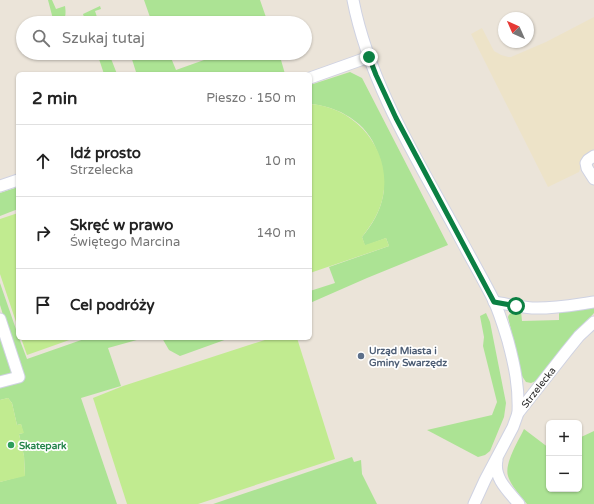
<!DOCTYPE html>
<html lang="pl">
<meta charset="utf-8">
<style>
body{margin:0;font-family:"Varela Round",sans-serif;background:#f2f2f2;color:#222}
.controls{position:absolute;right:12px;bottom:12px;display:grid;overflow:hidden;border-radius:6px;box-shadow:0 1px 3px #0004}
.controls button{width:36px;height:36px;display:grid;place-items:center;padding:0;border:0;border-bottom:1px solid #e0e0e0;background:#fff;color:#222;font:20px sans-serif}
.compass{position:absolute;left:498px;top:12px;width:36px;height:36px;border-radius:50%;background:#fff;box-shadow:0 1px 3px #0004;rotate:315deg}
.stop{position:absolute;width:12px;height:12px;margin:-9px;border:3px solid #0b8043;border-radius:50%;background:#fff}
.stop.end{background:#0b8043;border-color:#fff;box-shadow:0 1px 4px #0008}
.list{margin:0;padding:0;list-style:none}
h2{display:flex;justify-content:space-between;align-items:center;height:52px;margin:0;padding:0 16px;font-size:17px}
h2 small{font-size:13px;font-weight:400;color:#767676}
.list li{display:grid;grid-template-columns:26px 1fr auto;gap:12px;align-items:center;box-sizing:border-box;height:72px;padding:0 16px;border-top:1px solid #e0e0e0}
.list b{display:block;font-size:15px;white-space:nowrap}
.list p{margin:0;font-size:13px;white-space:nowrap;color:#767676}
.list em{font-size:13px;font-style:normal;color:#767676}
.icon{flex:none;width:22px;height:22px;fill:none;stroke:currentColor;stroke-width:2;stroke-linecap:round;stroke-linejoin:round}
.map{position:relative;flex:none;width:594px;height:504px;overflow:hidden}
.search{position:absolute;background:#fff;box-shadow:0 1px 3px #0004;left:16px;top:16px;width:296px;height:44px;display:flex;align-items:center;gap:10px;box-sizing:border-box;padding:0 14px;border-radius:22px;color:#767676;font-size:15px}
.panel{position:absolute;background:#fff;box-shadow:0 1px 3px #0004;left:16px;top:72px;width:296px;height:268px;border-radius:6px}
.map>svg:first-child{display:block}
.education{fill:#ede3c8}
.green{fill:#ace394}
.pitch{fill:#c1eb90}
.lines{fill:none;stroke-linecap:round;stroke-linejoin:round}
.minor-casing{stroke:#cfd2e2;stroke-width:13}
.minor{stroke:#fff;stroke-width:11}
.route{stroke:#0b8043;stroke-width:5}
.service-dot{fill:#5c6f8a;stroke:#fff;stroke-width:1.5}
.leisure-dot{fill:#2e9e5b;stroke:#fff;stroke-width:1.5}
.labels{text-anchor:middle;stroke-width:3.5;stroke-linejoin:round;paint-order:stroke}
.service-label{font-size:10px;font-weight:bold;fill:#4e5e75;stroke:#fff;text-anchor:start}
.street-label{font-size:10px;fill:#282828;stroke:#fff}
.leisure-label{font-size:10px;font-weight:bold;fill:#27864d;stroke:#fff;text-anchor:start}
</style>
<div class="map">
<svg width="594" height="504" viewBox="0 0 594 504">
<rect width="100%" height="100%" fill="#ebe4d9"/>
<polygon class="education" points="594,17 594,152 583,160 579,172 548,187 471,34 482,28 494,51 501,55 508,57 511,57 546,42"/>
<g class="green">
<path d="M 48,0 L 52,0 L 56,9 L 65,6 C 66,13 66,17 62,23 L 54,23 Z"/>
<polygon points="144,0 260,0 268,23 177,23 175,17 165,21 165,23 142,23 151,20"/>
<polygon points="100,6 101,9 95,11 99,23 86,23 83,14"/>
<polygon points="97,53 118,53 110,56 117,74 104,74"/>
<polygon points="130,53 169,53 176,70 204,60 201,53 279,53 285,74 131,74 136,72"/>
<path d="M 350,72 L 362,78 L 448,245 L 367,278 L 310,303 L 310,291 L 335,283 L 329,267 L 389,246 L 386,238 L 365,246 L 362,237 C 372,225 380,212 383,196 C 385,187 383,178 381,169 C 380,163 379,156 377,151 C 368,123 338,106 310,104 L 310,85 Z"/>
<polygon points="18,187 18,209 0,216 0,193"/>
<polygon points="0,283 18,335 18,338 19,338 27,359 87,338 144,338 108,348 121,386 81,398 117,504 0,504 0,482 25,475 24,456 19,434 23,433 21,424 17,425 12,403 8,398 0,400 0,337 11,372 20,370 0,305"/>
<path d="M 594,306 L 594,313 L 571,338 L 536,381 L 531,383 L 526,382 L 522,376 L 508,317 C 510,311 516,312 521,311 L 522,321 L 559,320 L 559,310 Z"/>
<polygon points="486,313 490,322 506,403 504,417 490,451 485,455 478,457 427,430 492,415 497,402 483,346 484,337 480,316"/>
<polygon points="162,338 166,338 167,339 171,338 230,338 180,356 169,350"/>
<path d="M 524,429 L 549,448 L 549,489 L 579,489 L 579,438 L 594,431 L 594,504 L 527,504 C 521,496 511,486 508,476 C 504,463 519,440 524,429 Z"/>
<polygon points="352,457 354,462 361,460 362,474 377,504 213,504"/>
</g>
<g class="pitch">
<path d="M 310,104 C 356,107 392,150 383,196 C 380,212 372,224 362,237 L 365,245 L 386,238 L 389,246 L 310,273 Z"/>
<polygon points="18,213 18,328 0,274 0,219"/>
<polygon points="21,338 75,338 27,355"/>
<polygon points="271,338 297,338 335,459 198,504 127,504 93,398 123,386"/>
<polygon points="8,398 12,403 17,425 21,424 24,433 19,434 24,456 25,476 0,482 0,400"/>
</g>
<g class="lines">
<g class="minor-casing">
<g id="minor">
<path d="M 353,0 C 369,83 418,161 458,234 C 470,257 483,279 494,301 C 500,314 504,328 508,341 C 515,367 519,387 518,413"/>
<polyline points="310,78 369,57"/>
<polyline points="594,156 588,160 586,163 587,168 594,179"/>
<polyline points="0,186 18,180"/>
<path d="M 494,302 C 507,304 519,307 532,308 C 553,309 573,305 594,302"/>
<polyline points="0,319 19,377 0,382"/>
<path d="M 497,460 C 493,478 509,492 519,504"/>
<polyline points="474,504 485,480 513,427 518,413 566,352 579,336 594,322"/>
</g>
</g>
<use href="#minor" class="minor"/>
</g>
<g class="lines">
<polyline class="route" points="369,57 376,75 396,118 494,302 516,306"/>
</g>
<circle class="service-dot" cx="361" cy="356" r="4"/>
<circle class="leisure-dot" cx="11" cy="445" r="4"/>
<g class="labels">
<g class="service-label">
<text x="369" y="354">Urząd Miasta i<tspan x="369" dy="12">Gminy Swarzędz</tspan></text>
</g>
<g class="street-label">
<text transform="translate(538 387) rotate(-52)" y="4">Strzelecka</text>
</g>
<g class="leisure-label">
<text x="19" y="449">Skatepark</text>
</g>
</g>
</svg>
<div class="controls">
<button>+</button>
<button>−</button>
</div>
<svg class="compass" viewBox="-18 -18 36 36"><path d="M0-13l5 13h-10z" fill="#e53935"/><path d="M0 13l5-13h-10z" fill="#767676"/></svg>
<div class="stop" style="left:516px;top:306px"></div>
<div class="stop end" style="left:369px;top:57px"></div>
<div class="search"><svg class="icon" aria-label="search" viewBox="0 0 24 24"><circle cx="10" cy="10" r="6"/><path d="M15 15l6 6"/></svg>Szukaj tutaj</div>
<section class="panel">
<h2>2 min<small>Pieszo · 150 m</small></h2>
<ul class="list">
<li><svg class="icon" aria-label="ahead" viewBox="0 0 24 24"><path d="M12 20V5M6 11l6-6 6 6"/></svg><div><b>Idź prosto</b><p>Strzelecka</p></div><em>10 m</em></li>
<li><svg class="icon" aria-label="right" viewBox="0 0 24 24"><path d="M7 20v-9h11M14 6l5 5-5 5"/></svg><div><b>Skręć w prawo</b><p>Świętego Marcina</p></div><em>140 m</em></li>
<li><svg class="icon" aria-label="arrive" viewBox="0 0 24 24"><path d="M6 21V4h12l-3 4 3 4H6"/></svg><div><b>Cel podróży</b></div></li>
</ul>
</section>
</div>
